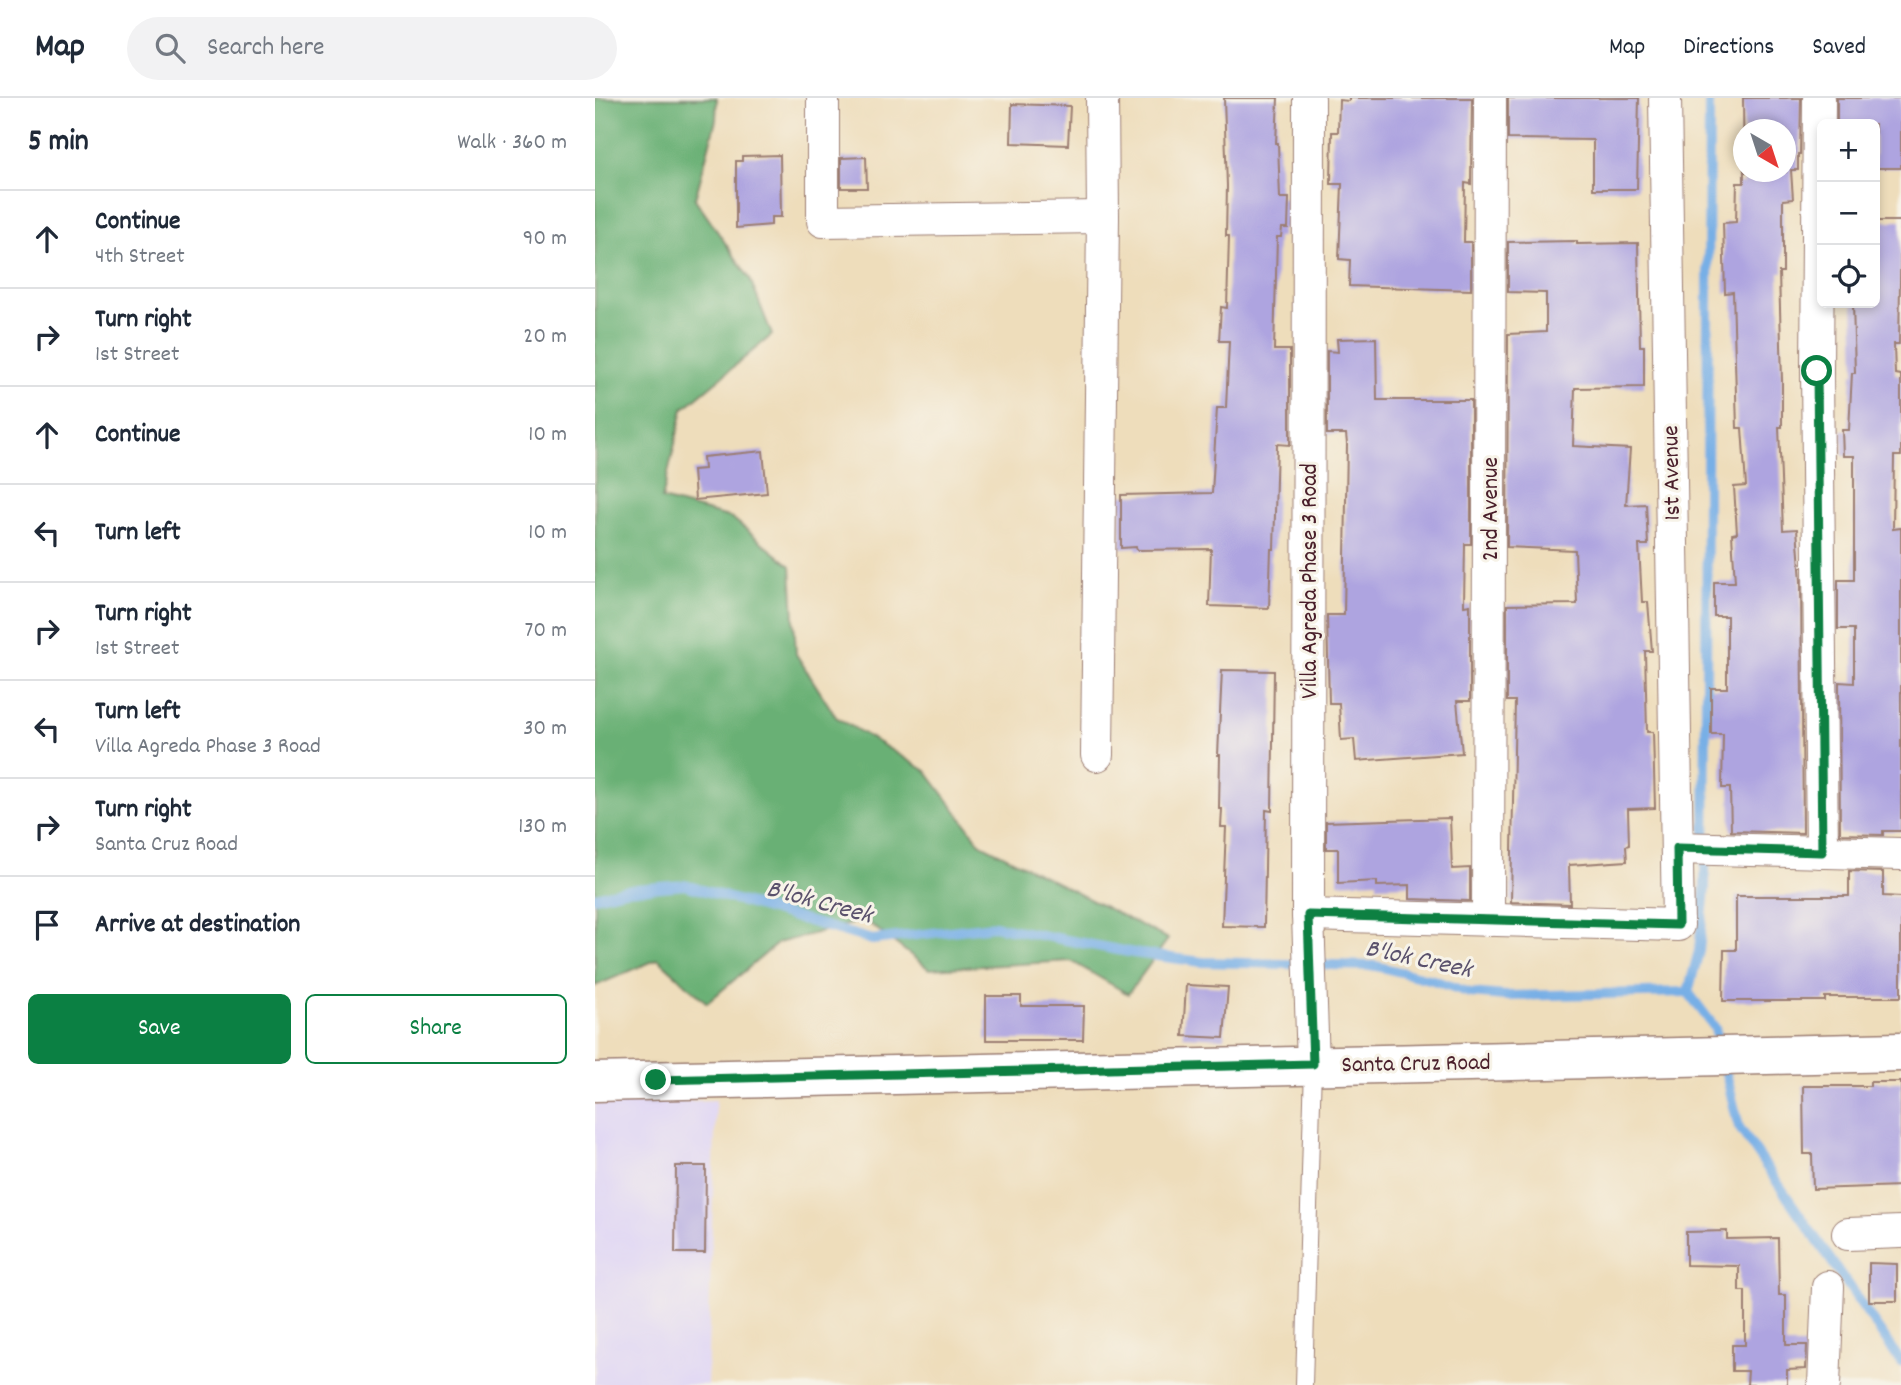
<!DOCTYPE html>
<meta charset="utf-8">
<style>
body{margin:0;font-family:Dekko,sans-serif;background:#f2f2f3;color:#1f2937}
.controls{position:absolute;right:21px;top:21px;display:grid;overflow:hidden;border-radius:10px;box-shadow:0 4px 10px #0003}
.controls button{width:63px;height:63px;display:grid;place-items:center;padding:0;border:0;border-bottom:2px solid #e0e1e3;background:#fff;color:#1f2937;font:35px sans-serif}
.compass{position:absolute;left:1138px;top:21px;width:63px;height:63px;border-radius:50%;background:#fff;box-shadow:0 4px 10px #0003;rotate:141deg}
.stop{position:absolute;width:21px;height:21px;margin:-16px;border:5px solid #0b8043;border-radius:50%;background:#fff}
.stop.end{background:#0b8043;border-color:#fff;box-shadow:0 2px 7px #0008}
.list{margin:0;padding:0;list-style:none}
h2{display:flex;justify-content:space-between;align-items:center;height:91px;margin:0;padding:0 28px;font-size:30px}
h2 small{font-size:23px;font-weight:400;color:#747a83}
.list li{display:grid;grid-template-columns:46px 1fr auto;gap:21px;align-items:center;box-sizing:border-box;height:98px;padding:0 28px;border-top:2px solid #e0e1e3}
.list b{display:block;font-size:26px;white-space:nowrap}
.list p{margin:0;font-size:23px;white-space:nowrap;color:#747a83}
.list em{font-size:23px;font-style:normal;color:#747a83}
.actions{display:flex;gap:14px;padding:21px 28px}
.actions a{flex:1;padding:16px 0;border:2px solid #0b8043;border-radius:10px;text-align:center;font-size:24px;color:#0b8043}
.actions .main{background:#0b8043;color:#fff}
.icon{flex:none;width:38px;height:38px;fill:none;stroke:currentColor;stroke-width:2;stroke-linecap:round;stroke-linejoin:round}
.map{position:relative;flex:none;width:1306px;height:1287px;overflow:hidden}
header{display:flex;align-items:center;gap:42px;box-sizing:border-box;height:98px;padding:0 35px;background:#fff;border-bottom:2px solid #e0e1e3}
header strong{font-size:33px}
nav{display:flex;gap:38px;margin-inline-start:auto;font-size:24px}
.search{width:490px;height:63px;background:#f2f2f3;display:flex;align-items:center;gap:18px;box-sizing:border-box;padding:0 24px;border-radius:38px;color:#747a83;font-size:26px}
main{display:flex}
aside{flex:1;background:#fff}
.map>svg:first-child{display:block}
.built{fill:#dfd5f5}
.forest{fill:#69b075;stroke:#5a6850;stroke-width:2}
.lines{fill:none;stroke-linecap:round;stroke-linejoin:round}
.stream{stroke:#77afe6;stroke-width:10}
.building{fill:#aea4e0;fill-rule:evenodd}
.lane-casing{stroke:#9c7e73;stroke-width:18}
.street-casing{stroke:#9c7e73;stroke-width:34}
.secondary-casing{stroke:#9c7e73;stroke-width:41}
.lane{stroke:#fff;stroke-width:16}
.street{stroke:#fff;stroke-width:32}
.secondary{stroke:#fff;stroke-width:38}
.route{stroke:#0b8043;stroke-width:9}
.labels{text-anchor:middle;stroke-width:6;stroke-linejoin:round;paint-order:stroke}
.street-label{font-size:24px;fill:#4a1f2b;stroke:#f7f3e8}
.water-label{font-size:26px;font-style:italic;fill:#5a516c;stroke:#f7f3e8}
</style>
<header>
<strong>Map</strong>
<div class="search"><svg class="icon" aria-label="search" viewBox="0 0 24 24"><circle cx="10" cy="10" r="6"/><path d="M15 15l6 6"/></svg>Search here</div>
<nav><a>Map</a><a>Directions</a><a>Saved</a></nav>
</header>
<main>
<aside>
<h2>5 min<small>Walk · 360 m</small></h2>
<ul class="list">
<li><svg class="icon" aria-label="ahead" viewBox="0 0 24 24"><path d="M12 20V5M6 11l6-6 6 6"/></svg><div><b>Continue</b><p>4th Street</p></div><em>90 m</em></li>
<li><svg class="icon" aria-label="right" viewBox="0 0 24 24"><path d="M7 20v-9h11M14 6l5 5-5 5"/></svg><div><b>Turn right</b><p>1st Street</p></div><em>20 m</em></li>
<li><svg class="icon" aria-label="ahead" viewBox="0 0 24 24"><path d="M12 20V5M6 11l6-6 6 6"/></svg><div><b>Continue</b></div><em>10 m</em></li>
<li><svg class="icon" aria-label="left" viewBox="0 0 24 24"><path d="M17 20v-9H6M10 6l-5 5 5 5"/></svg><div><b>Turn left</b></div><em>10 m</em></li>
<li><svg class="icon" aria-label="right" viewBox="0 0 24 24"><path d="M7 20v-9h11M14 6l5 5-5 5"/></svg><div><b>Turn right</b><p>1st Street</p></div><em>70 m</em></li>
<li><svg class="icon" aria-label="left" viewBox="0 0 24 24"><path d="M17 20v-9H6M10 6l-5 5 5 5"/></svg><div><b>Turn left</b><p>Villa Agreda Phase 3 Road</p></div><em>30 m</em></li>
<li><svg class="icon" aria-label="right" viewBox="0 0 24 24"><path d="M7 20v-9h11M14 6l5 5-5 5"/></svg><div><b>Turn right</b><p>Santa Cruz Road</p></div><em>130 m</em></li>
<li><svg class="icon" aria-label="arrive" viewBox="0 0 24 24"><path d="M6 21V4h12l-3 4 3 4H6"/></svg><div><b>Arrive at destination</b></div></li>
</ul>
<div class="actions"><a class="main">Save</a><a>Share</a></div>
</aside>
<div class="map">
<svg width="1306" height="1287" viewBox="0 0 1306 1287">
<rect width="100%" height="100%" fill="#f7f3e8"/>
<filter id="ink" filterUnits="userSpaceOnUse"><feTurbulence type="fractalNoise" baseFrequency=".0143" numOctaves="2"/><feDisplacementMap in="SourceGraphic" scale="14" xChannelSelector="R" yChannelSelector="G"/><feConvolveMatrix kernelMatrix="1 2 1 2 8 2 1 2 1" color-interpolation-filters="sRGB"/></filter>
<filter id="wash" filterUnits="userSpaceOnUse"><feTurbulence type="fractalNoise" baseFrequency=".00686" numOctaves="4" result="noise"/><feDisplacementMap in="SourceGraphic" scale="28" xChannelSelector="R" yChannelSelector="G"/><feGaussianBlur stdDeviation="1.57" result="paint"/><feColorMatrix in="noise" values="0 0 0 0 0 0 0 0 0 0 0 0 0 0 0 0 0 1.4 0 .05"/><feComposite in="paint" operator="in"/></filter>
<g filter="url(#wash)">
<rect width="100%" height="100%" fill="#edb"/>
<polygon class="built" points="121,1002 112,1287 0,1287 0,1006"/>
<polygon class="forest" points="0,0 122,0 121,22 100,101 155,181 177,237 88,311 67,401 137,420 196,468 201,556 241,619 331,673 386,746 573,841 533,896 476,863 334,871 270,822 183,845 112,905 63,861 0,888"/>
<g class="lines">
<g class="stream">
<polyline points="0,799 29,792 90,787 277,842 399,828 539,855 607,864 781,868 838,882 875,895 910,898 1093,894"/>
<polyline points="1093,894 1104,853 1110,789 1114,0"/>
<polyline points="1093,894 1120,930 1144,1029 1306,1264"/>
</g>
</g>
<g id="blocks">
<g class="building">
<polygon points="629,0 683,0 681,45 683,45 685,100 694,100 693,130 687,130 686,139 682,139 679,252 695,252 695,347 682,346 679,451 676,451 674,510 614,508 616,451 542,452 541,449 526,450 526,397 617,395 622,310 631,310 634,243 624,243 626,209 632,210 634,138 631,138 632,88"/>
<polygon points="754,0 877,0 876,86 870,85 869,144 876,144 876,192 754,188 755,162 744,161 747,86 736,86 737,34 743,34 744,2 754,3"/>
<polygon points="913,0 1044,0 1042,91 998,91 998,42 913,41"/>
<path d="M 1148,0 L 1206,0 L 1205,56 L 1203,56 L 1203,72 L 1196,72 L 1198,101 L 1188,102 L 1188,174 L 1184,174 L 1187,283 L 1187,329 L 1184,329 L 1188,432 L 1202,431 L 1206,483 L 1208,735 L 1136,733 L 1135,690 L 1127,690 L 1128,636 L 1116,636 L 1116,590 L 1132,590 L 1132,518 L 1119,518 L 1119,484 L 1140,484 L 1137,436 L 1142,435 L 1139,389 L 1151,388 L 1147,330 L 1142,330 L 1138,194 L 1130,195 L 1128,125 L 1141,124 L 1142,85 L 1149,85 ZM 1149,32 L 1191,32 L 1191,74 L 1149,74 Z"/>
<polygon points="1242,0 1306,0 1306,70 1280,70 1280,26 1242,26"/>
<polygon points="417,6 475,8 473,47 416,45"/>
<polygon points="185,57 186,119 176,119 176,127 141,130 141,63 147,63 147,58"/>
<polygon points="271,59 272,90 246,90 246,60"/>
<polygon points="1280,123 1306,123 1304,246 1299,246 1300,276 1306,277 1306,358 1299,358 1298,431 1306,430 1306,733 1288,733 1288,737 1245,736 1244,584 1259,585 1259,531 1243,531 1243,482 1259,482 1259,358 1248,358 1247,332 1254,332 1257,275 1260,275 1258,205 1280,205"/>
<polygon points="982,143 982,146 1043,145 1045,248 1049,248 1049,289 980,290 978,348 1035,351 1031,407 1051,406 1053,447 1044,447 1047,504 1053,504 1057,553 1050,553 1052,634 1058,634 1060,710 1033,711 1034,747 1031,748 1032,763 974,767 975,806 916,804 920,603 912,603 912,507 982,506 980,452 912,449 913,236 951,234 951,195 913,194 913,144"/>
<polygon points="781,240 782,302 876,302 876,446 870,446 869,505 869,508 875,507 875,603 862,603 867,655 761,663 759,641 746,642 744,605 734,605 732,517 749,517 752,346 751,336 732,336 732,253 743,254 742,241"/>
<polygon points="168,353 172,395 100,402 98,372 109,371 108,359"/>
<polygon points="627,572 679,573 677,713 671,712 669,829 627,828 631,729 626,729 627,711 624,711 625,657 623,657"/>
<polygon points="855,720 857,771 875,770 875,803 815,801 815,787 782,788 782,783 743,785 743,751 731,751 731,724"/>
<polygon points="1254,773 1288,774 1288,798 1306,799 1306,899 1230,899 1230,903 1128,903 1129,852 1141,852 1141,798 1254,798"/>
<polygon points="591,887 633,889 629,940 588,938"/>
<polygon points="391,898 426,898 426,908 489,908 488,942 391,942"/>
<polygon points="1275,984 1306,984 1306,1088 1218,1091 1217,1056 1209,1056 1208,988 1275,988"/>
<polygon points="81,1068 111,1068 110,1155 80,1155"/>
<polygon points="1132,1133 1132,1141 1183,1140 1184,1197 1191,1197 1191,1247 1212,1247 1211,1271 1192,1272 1192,1287 1152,1287 1153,1273 1137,1273 1137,1247 1150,1247 1150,1193 1144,1193 1144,1168 1091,1167 1091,1134"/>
<polygon points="1274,1165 1302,1166 1302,1203 1274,1203"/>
</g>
</g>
</g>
<g filter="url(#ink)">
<use href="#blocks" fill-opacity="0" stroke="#9c7e73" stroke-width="2"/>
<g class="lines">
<g class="lane-casing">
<polyline id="lane" points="709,1287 718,968"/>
</g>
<g class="street-casing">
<g id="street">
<polyline points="228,0 228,123 508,119"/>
<polyline points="714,0 713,817 718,966"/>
<polyline points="1224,0 1222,273 1227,754"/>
<polyline points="502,657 508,119 507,0"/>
<polyline points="1082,750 1306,756"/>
<polyline points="713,817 1083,827 1070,0"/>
<polyline points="893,822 895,0"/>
<polyline points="1253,1136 1306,1134"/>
<polyline points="1229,1287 1233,1189"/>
</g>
</g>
<g class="secondary-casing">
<polyline id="secondary" points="0,984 1306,954"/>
</g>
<use href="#lane" class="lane"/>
<use href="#street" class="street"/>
<use href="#secondary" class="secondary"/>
</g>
</g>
<g class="lines" filter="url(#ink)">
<polyline class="route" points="61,982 718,966 713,817 1083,827 1082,750 1227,754 1222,273"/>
</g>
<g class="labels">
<g class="street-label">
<text transform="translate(1075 375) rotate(-91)" y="8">1st Avenue</text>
<text transform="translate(894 411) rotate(-90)" y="8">2nd Avenue</text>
<text transform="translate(713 483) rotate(-90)" y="8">Villa Agreda Phase 3 Road</text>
<text transform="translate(821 964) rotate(-1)" y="8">Santa Cruz Road</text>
</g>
<g class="water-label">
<text transform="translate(225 802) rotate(15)" y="9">B'lok Creek</text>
<text transform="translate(824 859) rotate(12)" y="9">B'lok Creek</text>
</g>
</g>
</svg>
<div class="controls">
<button>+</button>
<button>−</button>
<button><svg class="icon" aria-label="locate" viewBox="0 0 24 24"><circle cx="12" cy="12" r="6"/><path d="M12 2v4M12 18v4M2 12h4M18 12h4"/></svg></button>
</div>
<svg class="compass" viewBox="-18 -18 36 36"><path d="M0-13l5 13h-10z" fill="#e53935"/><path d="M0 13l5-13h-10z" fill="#747a83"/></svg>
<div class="stop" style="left:1222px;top:273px"></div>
<div class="stop end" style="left:61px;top:982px"></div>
</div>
</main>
